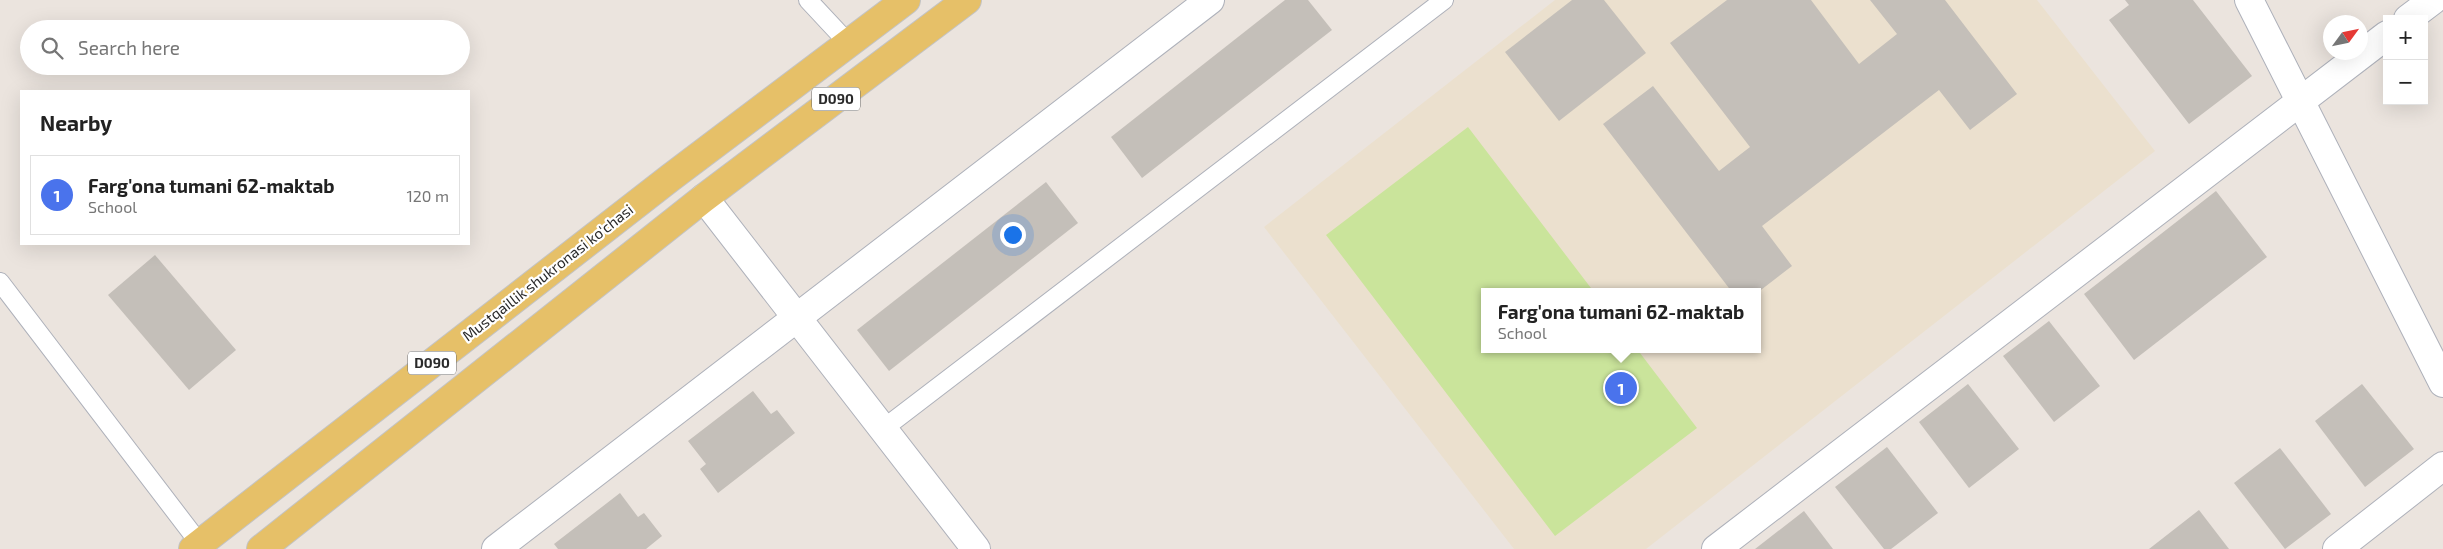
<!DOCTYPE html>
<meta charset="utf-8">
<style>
body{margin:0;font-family:"Exo 2",sans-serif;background:#f2f2f2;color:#222}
.controls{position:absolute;right:15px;top:15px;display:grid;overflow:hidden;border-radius:0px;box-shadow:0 5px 20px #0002}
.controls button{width:45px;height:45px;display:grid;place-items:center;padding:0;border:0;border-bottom:1px solid #e0e0e0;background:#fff;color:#222;font:25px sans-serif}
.compass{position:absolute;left:2323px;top:15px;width:45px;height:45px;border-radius:50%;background:#fff;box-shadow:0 5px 20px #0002;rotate:57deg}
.you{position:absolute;left:1012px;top:234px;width:18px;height:18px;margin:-12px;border:4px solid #fff;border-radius:50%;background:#1a73e8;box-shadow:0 0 0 8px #1a73e833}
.badge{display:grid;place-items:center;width:32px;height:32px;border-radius:50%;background:#4a73ec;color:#fff;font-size:16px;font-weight:700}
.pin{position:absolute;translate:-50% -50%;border:2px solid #fff;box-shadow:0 1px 5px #0006}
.popup{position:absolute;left:1481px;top:288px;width:280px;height:65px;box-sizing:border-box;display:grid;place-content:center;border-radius:0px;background:#fff;filter:drop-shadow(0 1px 4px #0005);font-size:16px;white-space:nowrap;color:#767676}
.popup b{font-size:19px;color:#222}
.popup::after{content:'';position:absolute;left:50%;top:100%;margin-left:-10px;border:10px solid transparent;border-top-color:#fff}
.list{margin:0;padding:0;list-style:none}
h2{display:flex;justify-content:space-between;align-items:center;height:65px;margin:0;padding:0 20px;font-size:21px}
h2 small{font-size:16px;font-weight:400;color:#767676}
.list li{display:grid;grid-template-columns:32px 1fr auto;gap:15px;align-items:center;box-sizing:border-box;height:80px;margin:0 10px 10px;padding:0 10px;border:1px solid #e0e0e0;border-radius:0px}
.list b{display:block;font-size:19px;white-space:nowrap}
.list p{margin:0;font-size:16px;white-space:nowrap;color:#767676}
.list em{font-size:16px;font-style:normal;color:#767676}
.icon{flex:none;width:28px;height:28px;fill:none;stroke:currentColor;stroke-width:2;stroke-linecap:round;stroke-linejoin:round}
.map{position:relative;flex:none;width:2443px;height:549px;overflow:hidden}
.search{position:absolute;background:#fff;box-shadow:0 5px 20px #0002;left:20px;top:20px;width:450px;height:55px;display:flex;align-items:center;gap:12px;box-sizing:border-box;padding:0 18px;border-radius:28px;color:#767676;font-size:19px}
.panel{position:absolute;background:#fff;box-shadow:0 5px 20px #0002;left:20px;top:90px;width:450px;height:155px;border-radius:0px}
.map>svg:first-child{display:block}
.education{fill:#ebe0ce;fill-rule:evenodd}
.pitch{fill:#cae49b}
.building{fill:#c4bfb9}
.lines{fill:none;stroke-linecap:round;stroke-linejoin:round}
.service-casing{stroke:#aeb1ba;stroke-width:20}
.minor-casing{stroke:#aeb1ba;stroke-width:30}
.primary-casing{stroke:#c3c3c3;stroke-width:30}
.service{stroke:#fff;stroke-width:18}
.minor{stroke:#fff;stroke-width:28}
.primary{stroke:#e6c068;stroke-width:28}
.labels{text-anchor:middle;stroke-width:4.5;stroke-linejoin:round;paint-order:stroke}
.shield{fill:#fff;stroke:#6a6a6a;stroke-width:1}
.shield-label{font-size:14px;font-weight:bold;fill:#2a2a2a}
.street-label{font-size:15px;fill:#2a2a2a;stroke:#fff}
</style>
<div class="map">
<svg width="2443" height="549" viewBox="0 0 2443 549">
<rect width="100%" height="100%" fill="#ebe4de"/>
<path class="education" d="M 1555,0 L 2037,0 L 2155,151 L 1646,549 L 1514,549 L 1264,227 ZM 1485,292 L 1757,292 L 1757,349 L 1485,349 Z"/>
<polygon class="pitch" points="1468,127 1594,292 1485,292 1485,349 1637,349 1697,428 1555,536 1326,235"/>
<g class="building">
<polygon points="1285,0 1308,0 1332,30 1142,178 1111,137"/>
<polygon points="1572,0 1604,0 1646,53 1559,121 1505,52"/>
<polygon points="1727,0 1811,0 1859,64 1897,34 1870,0 1945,0 2017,94 1970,130 1939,90 1762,226 1792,266 1757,293 1732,292 1603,124 1653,86 1719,171 1750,147 1670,43"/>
<polygon points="2125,0 2193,0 2252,76 2189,124 2109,20 2129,5"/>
<polygon points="1046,182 1078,223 889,371 857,330"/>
<polygon points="2216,191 2267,257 2134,360 2084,294"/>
<polygon points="155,255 236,350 189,390 108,295"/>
<polygon points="2049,321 2100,386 2054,422 2003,356"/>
<polygon points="1968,384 2019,449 1969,488 1919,422"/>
<polygon points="2362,384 2414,449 2365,487 2315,421"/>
<polygon points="753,391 771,414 777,410 795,433 718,493 700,469 706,464 688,441"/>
<polygon points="1887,447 1938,513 1891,549 1884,549 1835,487"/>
<polygon points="2280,448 2331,514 2285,549 2234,483"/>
<polygon points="620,493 638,517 644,513 662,536 646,549 558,549 554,544"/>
<polygon points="2199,510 2229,549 2149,549"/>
<polygon points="1804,511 1833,549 1755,549"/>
</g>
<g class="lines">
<g class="service-casing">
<g id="service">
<polyline points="808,0 849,44"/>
<polyline points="0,282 200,544"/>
<polyline points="883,429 1444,0"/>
</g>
</g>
<g class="minor-casing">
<g id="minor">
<polyline points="2249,0 2443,383"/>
<polyline points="2408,19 2433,0"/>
<polyline points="704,198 976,549"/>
<polyline points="496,549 1210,0"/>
<polyline points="1716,549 2387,35"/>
<polyline points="2337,549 2443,466"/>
</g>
</g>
<g class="primary-casing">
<g id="primary">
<polyline points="193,549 670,178 906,0"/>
<polyline points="261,549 704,198 967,0"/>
</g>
</g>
<use href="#service" class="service"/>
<use href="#minor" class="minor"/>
<use href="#primary" class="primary"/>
</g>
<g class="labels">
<g class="shield">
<rect x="812" y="87.5" width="48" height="23" rx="4"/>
<rect x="408" y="351.5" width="48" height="23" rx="4"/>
</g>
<g class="shield-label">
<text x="836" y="104">D090</text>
<text x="432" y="368">D090</text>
</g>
<g class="street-label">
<text transform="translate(548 273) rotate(-38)" y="5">Mustqaillik shukronasi ko'chasi</text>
</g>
</g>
</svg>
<div class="controls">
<button>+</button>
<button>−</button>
</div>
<svg class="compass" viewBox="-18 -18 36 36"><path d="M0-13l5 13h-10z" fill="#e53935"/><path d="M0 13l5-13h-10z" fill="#767676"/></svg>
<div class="you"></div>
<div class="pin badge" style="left:1621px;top:388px">1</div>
<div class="popup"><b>Farg'ona tumani 62-maktab</b>School</div>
<div class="search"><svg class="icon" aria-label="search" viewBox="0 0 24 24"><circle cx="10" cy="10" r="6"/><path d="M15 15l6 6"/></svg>Search here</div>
<section class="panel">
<h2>Nearby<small></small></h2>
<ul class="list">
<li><span class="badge">1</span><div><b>Farg'ona tumani 62-maktab</b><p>School</p></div><em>120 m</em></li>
</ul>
</section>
</div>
